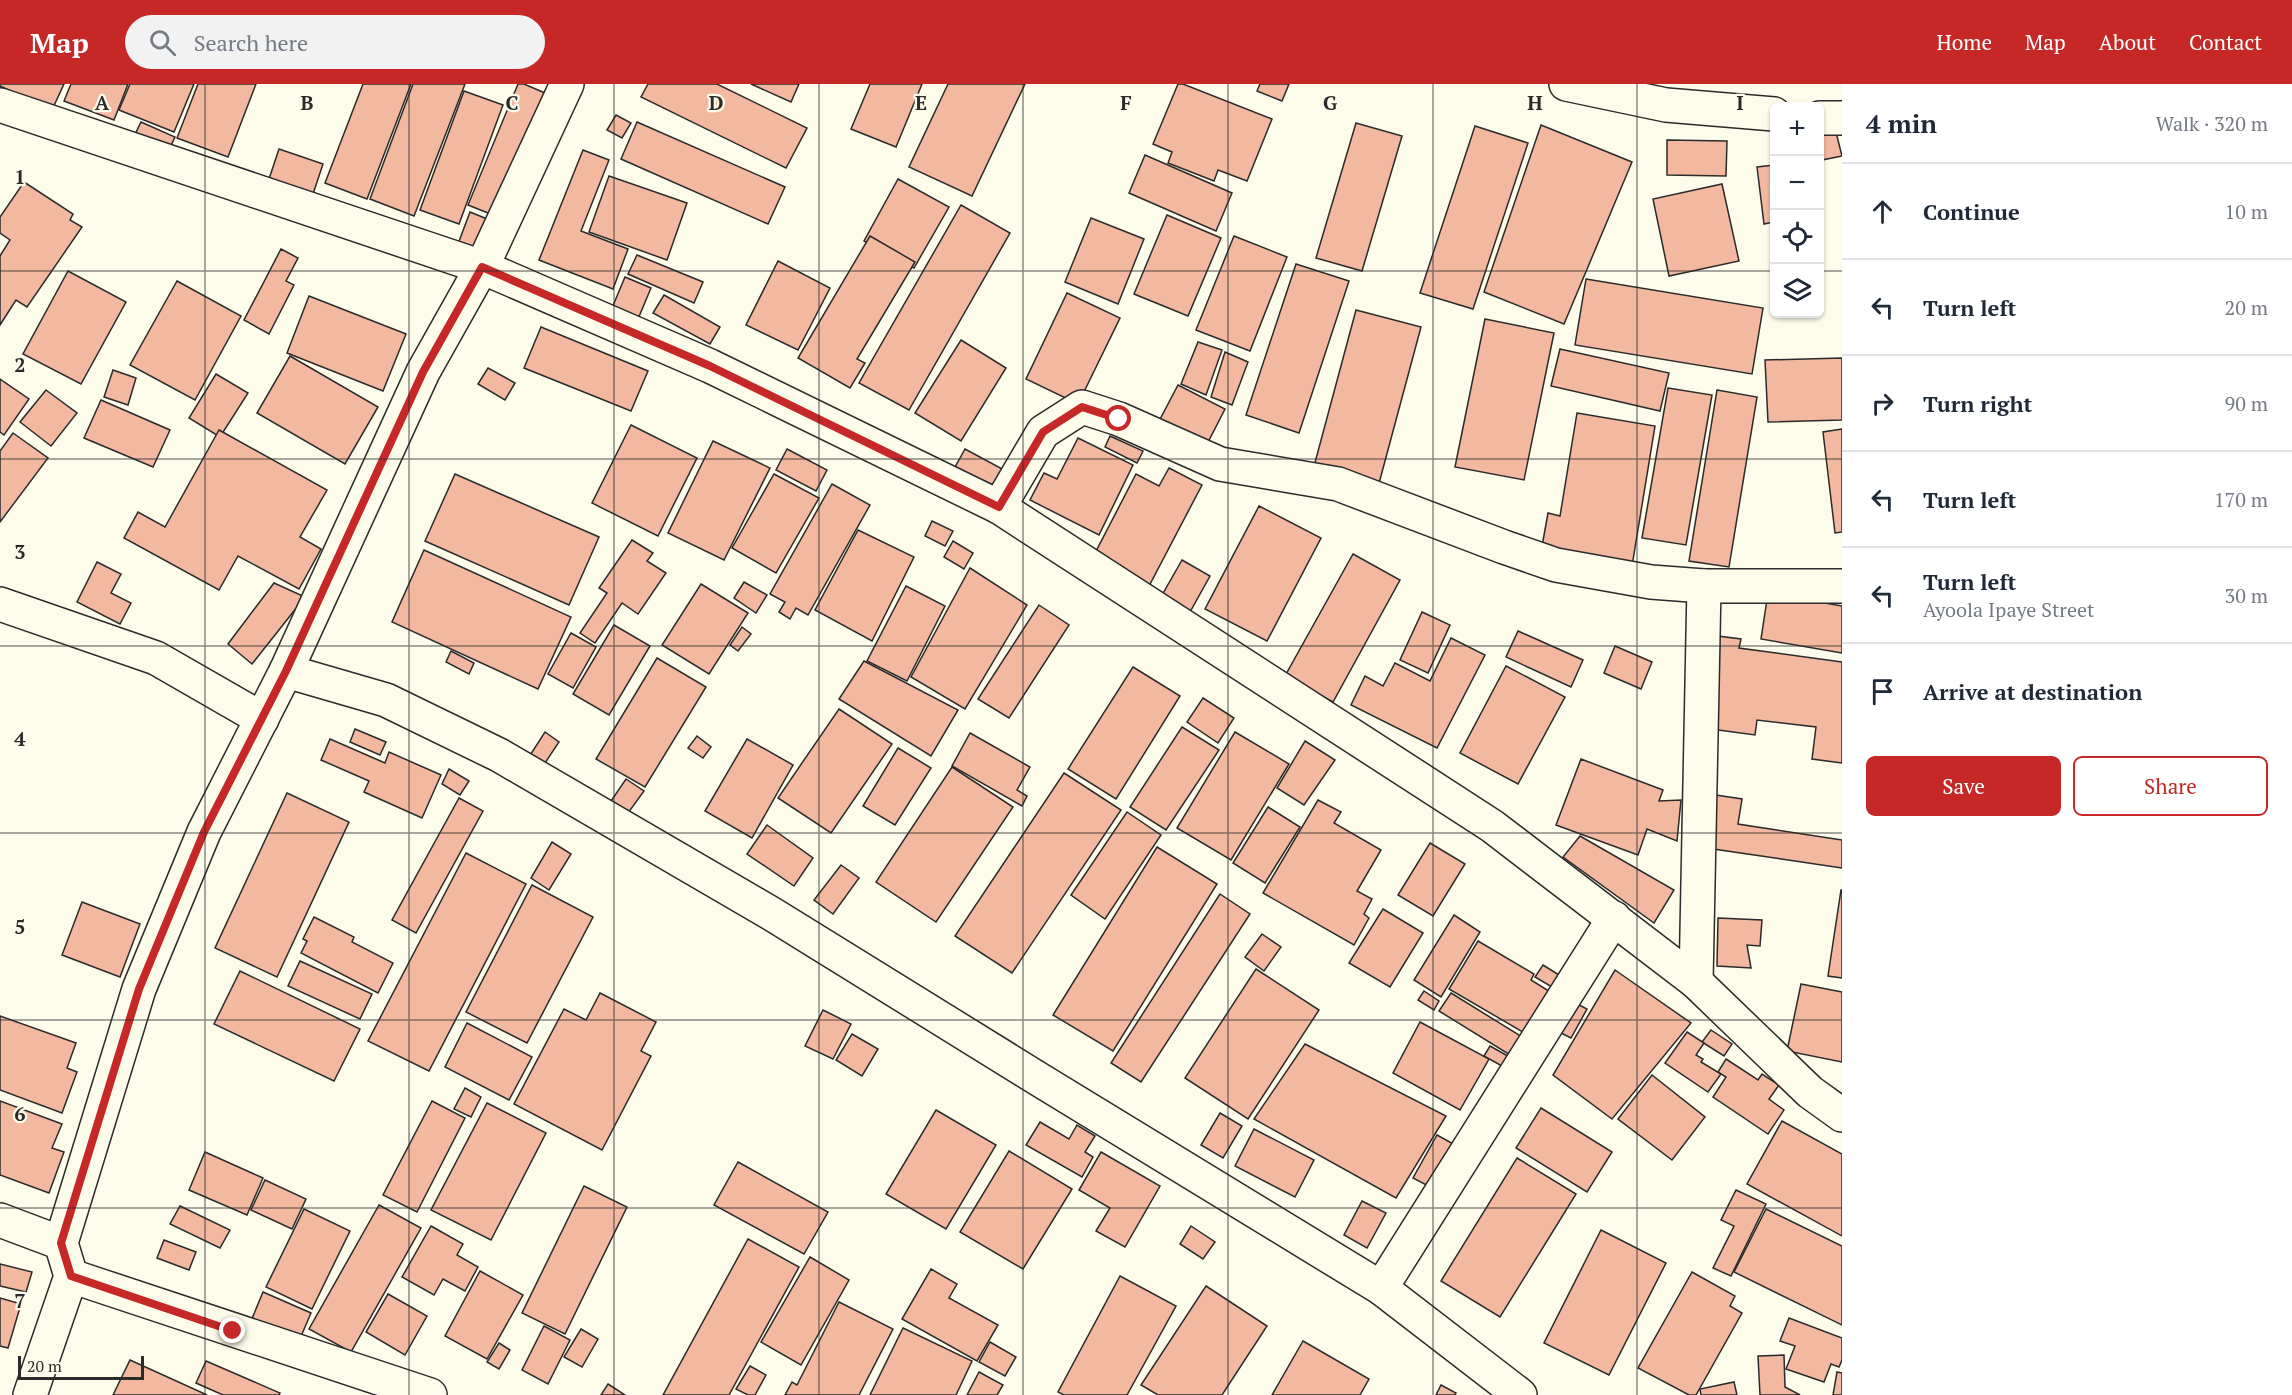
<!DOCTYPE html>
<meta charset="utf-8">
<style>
body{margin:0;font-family:"PT Serif",serif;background:#f2f2f3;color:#1f2937}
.controls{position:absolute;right:18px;top:18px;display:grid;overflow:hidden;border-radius:9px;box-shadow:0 2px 4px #0004}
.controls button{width:54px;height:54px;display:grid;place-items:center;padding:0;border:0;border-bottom:2px solid #e0e1e3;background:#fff;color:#1f2937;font:30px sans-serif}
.scale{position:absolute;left:18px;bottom:15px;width:126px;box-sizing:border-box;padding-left:6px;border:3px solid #2b2b2b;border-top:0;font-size:16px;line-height:21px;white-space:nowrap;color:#2b2b2b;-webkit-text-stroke:4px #fdfbea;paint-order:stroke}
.stop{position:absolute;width:18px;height:18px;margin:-14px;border:4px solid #c62828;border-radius:50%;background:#fff}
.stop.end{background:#c62828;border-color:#fff;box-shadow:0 2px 6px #0008}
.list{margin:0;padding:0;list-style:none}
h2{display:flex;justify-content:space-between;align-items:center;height:78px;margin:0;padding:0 24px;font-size:26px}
h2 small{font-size:20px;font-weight:400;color:#747a83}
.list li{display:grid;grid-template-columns:39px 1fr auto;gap:18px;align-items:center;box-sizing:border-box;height:96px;padding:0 24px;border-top:2px solid #e0e1e3}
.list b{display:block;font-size:22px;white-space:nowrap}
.list p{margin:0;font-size:20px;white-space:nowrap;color:#747a83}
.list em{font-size:20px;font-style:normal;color:#747a83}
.actions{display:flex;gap:12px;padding:18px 24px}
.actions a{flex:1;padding:14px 0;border:2px solid #c62828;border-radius:9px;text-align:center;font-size:21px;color:#c62828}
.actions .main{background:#c62828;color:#fff}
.icon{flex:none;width:33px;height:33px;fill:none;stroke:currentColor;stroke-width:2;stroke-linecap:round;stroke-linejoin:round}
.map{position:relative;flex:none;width:1842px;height:1311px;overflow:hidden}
header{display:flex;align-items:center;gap:36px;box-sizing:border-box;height:84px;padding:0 30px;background:#c62828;color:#fff}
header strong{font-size:28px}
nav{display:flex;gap:33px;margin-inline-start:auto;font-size:21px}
.search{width:420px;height:54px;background:#f2f2f3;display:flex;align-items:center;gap:15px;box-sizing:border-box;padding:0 21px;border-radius:33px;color:#747a83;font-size:22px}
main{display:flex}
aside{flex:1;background:#fff}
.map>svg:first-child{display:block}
.building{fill:#f2b8a0;stroke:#2b2b2b;stroke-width:1.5}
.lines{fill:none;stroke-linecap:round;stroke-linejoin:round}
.minor-casing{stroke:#2b2b2b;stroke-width:36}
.minor{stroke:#fdfbea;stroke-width:33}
.route{stroke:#c62828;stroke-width:8}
.grid{fill:none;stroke:#2b2b2b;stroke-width:1.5;stroke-opacity:0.55}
.grid-label{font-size:20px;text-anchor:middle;font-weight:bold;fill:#2b2b2b;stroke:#fdfbea;stroke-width:4.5;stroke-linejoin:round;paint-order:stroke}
</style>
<header>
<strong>Map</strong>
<div class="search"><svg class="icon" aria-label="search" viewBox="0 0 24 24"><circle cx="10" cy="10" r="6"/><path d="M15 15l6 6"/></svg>Search here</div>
<nav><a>Home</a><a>Map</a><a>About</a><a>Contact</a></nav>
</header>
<main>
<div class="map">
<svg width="1842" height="1311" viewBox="0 0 1842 1311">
<rect width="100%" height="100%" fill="#fdfbea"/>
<g class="building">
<polygon points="0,0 64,0 52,26 0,2"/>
<polygon points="71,0 128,0 114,36 64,17"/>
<polygon points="130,0 194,0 174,48 119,26"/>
<polygon points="198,0 256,0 228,73 177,54"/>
<polygon points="363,0 411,0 367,115 325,99"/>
<polygon points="413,0 465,0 414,132 370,115"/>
<polygon points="518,0 524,0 545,9 493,131 468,121"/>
<polygon points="648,0 717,0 807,44 786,84 641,13"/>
<polygon points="751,0 799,0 791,18"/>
<polygon points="870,0 922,0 896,63 851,45"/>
<polygon points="948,0 1025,0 972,112 909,83"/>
<polygon points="1178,0 1183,0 1272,35 1247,97 1218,86 1214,97 1168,79 1172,68 1153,60"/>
<polygon points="1260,0 1289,0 1282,17 1257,7"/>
<polygon points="464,7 503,21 459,140 420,126"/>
<polygon points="616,31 631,39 622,54 607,46"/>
<polygon points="141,38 175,53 162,80 128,65"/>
<polygon points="637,38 785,103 768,140 621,75"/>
<polygon points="1356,39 1402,52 1362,187 1316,174"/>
<polygon points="1834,40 1842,72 1822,76 1820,65 1820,44"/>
<polygon points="1541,41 1632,78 1564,240 1484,208"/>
<polygon points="1475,42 1528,59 1473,225 1420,209"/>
<polygon points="1667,56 1727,57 1726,92 1667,91"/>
<polygon points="279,65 323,80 312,113 268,98"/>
<polygon points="583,66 609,76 581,147 628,165 613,205 539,176"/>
<polygon points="1145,71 1232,109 1216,147 1129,109"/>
<polygon points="1774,81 1774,138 1764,140 1757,83"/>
<polygon points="609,92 687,119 667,176 589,148"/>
<polygon points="898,95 949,123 914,184 864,157"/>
<polygon points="24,98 73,130 70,136 82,143 27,223 16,216 0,241 0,172 10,156 0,149 0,133"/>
<polygon points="1722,100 1739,177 1669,192 1653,115"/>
<polygon points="961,121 1010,149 909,326 859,299"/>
<polygon points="470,128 492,137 474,184 452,176"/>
<polygon points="1167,131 1221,154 1188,232 1134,210"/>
<polygon points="1091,134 1144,155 1118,220 1065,198"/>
<polygon points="870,152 915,178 857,275 865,279 850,304 798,274"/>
<polygon points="1234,152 1287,173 1250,267 1196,246"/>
<polygon points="281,165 298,174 286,197 294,201 269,250 244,236"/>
<polygon points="637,171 703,198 694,219 628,190"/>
<polygon points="778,177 830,204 798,266 746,241"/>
<polygon points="1296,180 1349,197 1299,349 1246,331"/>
<polygon points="68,187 126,218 81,300 23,270"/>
<polygon points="625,193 651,204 638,235 612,224"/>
<polygon points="1586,195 1763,224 1752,290 1575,261"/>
<polygon points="177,197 241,232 195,316 130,281"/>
<polygon points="1067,209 1120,234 1078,320 1026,295"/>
<polygon points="664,211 720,243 710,260 653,229"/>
<polygon points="309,212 406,250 383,307 287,269"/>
<polygon points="1356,226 1421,243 1378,403 1313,386"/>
<polygon points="1485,235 1554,249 1524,396 1455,383"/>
<polygon points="541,243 648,287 631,327 524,284"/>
<polygon points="961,256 1006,284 961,357 915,329"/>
<polygon points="1198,258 1222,266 1206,311 1181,300"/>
<polygon points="1560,265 1669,289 1660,327 1551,302"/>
<polygon points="1225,268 1248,278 1232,321 1211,313"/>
<polygon points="290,272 378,323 345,380 257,329"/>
<polygon points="1842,274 1842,336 1768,338 1765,276"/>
<polygon points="488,284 515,299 505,316 478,300"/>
<polygon points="113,286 136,294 128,321 104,313"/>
<polygon points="216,290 248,309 220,353 189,334"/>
<polygon points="0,295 29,315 4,351 0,348"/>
<polygon points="1178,301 1225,325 1204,366 1157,341"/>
<polygon points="1668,304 1712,311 1686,461 1642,454"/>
<polygon points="46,306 77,329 51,362 20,338"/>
<polygon points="1717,306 1757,313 1729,483 1689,477"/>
<polygon points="101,316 170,346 153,383 84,354"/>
<polygon points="1577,329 1655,342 1632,482 1541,468 1548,429 1560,432"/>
<polygon points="631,341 697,374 658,452 592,419"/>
<polygon points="1842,345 1842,448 1835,449 1823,348"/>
<polygon points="219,346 327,406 300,453 321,465 299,505 238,472 219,506 124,454 138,428 165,443"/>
<polygon points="13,349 48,374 0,438 0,367"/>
<polygon points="1110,352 1143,367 1137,379 1105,363"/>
<polygon points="1078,354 1133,381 1099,451 1030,416 1044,389 1057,395"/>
<polygon points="713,357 770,384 724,476 668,449"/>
<polygon points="787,365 827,386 816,407 776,386"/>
<polygon points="965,365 1006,387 995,408 954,385"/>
<polygon points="1169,384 1202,401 1148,504 1092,475 1136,390 1159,402"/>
<polygon points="455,390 599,453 569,521 425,457"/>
<polygon points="774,390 819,414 776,489 732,464"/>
<polygon points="832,400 870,421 808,531 796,524 790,535 779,528 785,518 770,510"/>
<polygon points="1259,422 1321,454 1267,557 1205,525"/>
<polygon points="932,437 953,447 945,462 925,452"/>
<polygon points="858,446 914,473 872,557 815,526"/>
<polygon points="632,456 653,469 647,477 666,489 638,530 622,519 595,559 580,549 607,509 599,504"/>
<polygon points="953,457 973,469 964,485 944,473"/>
<polygon points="424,466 571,533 538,605 392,538"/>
<polygon points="1353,470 1400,496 1333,618 1285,592"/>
<polygon points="1182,476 1210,492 1190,528 1161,513"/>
<polygon points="97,478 121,490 111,509 131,519 120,540 77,518"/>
<polygon points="970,484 1027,521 965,625 911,593"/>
<polygon points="744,498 767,511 756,529 734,514"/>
<polygon points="274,499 305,513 252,580 228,560"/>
<polygon points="701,500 748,529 709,590 662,561"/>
<polygon points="906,502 945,522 907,597 867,577"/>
<polygon points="1768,509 1842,522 1842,569 1761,555"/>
<polygon points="1039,521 1069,541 1009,634 978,615"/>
<polygon points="1422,528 1450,541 1428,589 1400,576"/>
<polygon points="614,541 650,562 609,631 573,610"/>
<polygon points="742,543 751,550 738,567 730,561"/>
<polygon points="1518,547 1583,576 1571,603 1506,573"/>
<polygon points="571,549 596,563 573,604 548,590"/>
<polygon points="1702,550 1741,555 1739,564 1842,578 1842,679 1812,675 1816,643 1757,636 1755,651 1704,644"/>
<polygon points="1451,554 1485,571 1437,664 1351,621 1365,592 1383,602 1395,579 1430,597"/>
<polygon points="1615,562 1652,578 1641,605 1604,589"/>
<polygon points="451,567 474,579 469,590 446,578"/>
<polygon points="657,574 706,603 645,703 596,675"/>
<polygon points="864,577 958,626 931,672 839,615"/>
<polygon points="1506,582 1565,613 1518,700 1460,669"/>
<polygon points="1133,583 1180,612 1116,715 1068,685"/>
<polygon points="1203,614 1234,634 1218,659 1187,638"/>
<polygon points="839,625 892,660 831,749 778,714"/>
<polygon points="1182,643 1219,666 1166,746 1130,723"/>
<polygon points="355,645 386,658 380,671 350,658"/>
<polygon points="545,648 559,658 539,688 525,679"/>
<polygon points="1235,648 1289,680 1231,776 1177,744"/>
<polygon points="970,649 1030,683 1017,706 1027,712 1022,722 952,682"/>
<polygon points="697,652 711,663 703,674 688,664"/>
<polygon points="330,655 385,679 389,668 441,691 422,734 364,708 369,697 321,676"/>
<polygon points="747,655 793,681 752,754 705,727"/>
<polygon points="1305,657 1335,676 1304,721 1277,704"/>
<polygon points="898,664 931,684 895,741 863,722"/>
<polygon points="1581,675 1663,706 1659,717 1681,716 1677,757 1647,745 1638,771 1556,741"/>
<polygon points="952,683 1013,723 936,838 876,798"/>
<polygon points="449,685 469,697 460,711 442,700"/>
<polygon points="1064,689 1121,726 1012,889 955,852"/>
<polygon points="626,695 644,707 628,729 611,717"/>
<polygon points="287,709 349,738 277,893 215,864"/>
<polygon points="1709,710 1742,715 1738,740 1842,756 1842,784 1700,763"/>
<polygon points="459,714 483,727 416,849 392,836"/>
<polygon points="1318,716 1341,728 1334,739 1381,766 1357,807 1372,815 1364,830 1369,834 1354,861 1263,809"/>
<polygon points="1268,723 1300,743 1265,799 1233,779"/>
<polygon points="1127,728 1161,751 1105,835 1071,811"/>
<polygon points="767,741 813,774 794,802 747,770"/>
<polygon points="1580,752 1674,806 1654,839 1563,773"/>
<polygon points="552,758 571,770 549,806 531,794"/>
<polygon points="1430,759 1465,780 1433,832 1398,811"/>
<polygon points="1157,763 1217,800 1113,967 1053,931"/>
<polygon points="466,769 526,800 429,987 368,957"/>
<polygon points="841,781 859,794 833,830 814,816"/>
<polygon points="532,801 593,833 527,959 466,928"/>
<polygon points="1841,806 1842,806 1842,894 1828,892"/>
<polygon points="1220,810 1250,830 1141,998 1111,979"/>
<polygon points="82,818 140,840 120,893 62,871"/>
<polygon points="1383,825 1423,849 1390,903 1349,879"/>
<polygon points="1454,831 1480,848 1441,913 1414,896"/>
<polygon points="314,833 354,853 352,858 393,879 378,909 301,869 307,857 303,855"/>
<polygon points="1718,834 1762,836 1760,862 1747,861 1751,884 1717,882"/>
<polygon points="1262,850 1281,863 1264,887 1245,873"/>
<polygon points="1478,857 1534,890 1531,896 1552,909 1528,951 1449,905"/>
<polygon points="300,877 372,910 360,935 288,902"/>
<polygon points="1543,881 1564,894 1557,906 1535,893"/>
<polygon points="1256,885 1319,926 1248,1035 1185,994"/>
<polygon points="1615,886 1691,939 1612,1035 1553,991"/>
<polygon points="240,887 360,945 334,997 214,940"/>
<polygon points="1801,900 1842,908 1842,978 1787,967"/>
<polygon points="1424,907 1439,917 1434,926 1418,916"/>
<polygon points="600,909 656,938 641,967 651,972 602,1066 514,1020 564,925 586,936"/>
<polygon points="1451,909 1527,956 1515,974 1439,927"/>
<polygon points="1568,915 1587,925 1571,954 1553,945"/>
<polygon points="823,926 851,940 833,975 805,962"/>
<polygon points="0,932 76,959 67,984 77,988 62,1029 0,1006"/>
<polygon points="1420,938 1489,975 1460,1026 1393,989"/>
<polygon points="467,939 532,973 509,1016 445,983"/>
<polygon points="1711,946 1732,960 1724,972 1702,958"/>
<polygon points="1687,948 1704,959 1696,971 1703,975 1701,978 1721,990 1708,1008 1665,979"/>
<polygon points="852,950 878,965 862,992 836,976"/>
<polygon points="1305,960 1446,1032 1396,1114 1254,1035"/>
<polygon points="1490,962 1515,976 1509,986 1484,972"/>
<polygon points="1726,975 1758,996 1762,990 1779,1001 1769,1015 1784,1026 1768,1050 1713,1013 1726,993 1718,988"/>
<polygon points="1652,991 1705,1033 1672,1076 1618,1035"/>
<polygon points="465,1004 481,1013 471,1033 454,1025"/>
<polygon points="0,1017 62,1040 52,1064 64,1068 49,1109 0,1091"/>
<polygon points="432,1017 465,1034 417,1128 383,1111"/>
<polygon points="487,1019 546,1049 491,1156 431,1126"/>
<polygon points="1541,1024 1612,1068 1587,1108 1516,1064"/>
<polygon points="936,1026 996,1061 946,1145 886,1110"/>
<polygon points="1220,1029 1242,1042 1223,1074 1201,1061"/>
<polygon points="1782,1037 1842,1070 1842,1152 1747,1100"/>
<polygon points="1040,1038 1069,1055 1077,1041 1095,1052 1085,1068 1093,1073 1082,1093 1026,1061"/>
<polygon points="1254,1045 1314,1076 1295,1113 1235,1082"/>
<polygon points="1437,1051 1457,1062 1434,1105 1413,1094"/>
<polygon points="1009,1067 1072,1105 1023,1185 960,1148"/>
<polygon points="205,1068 263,1094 247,1131 189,1106"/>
<polygon points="1101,1068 1160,1102 1125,1163 1096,1147 1110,1124 1079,1106"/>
<polygon points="1517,1074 1576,1110 1500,1233 1441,1197"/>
<polygon points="738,1078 828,1128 804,1170 714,1121"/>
<polygon points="265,1096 306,1115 292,1145 251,1126"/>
<polygon points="584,1102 627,1123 565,1250 522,1229"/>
<polygon points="1736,1106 1766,1120 1731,1192 1713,1184 1734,1142 1721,1136"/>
<polygon points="1362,1117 1386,1129 1367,1164 1344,1151"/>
<polygon points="379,1121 421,1144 351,1268 309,1245"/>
<polygon points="180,1122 230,1146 220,1164 170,1140"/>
<polygon points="304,1125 350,1147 312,1225 266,1203"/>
<polygon points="1766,1125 1842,1162 1842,1241 1734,1188"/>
<polygon points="431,1142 463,1160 457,1171 478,1183 465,1207 443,1195 434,1211 402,1193"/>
<polygon points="1191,1142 1215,1158 1203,1175 1180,1160"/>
<polygon points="1601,1146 1666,1179 1609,1291 1544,1259"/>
<polygon points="748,1155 799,1183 729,1311 663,1311"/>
<polygon points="164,1156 196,1168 189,1186 157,1174"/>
<polygon points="810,1173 849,1196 801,1281 761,1258"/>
<polygon points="0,1180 32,1188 26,1208 0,1202"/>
<polygon points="931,1185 957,1200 949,1214 998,1241 977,1277 902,1235"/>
<polygon points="480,1187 523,1211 487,1275 445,1252"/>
<polygon points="1692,1188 1735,1212 1730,1222 1742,1229 1696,1311 1689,1311 1638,1284"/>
<polygon points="1120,1192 1176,1222 1127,1311 1064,1311 1058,1308"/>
<polygon points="1206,1202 1267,1242 1222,1311 1158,1311 1141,1301"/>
<polygon points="263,1208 311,1229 299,1257 251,1237"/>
<polygon points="388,1210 427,1232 405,1271 366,1248"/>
<polygon points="0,1214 21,1220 8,1264 0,1262"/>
<polygon points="839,1218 893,1245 859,1311 785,1311 792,1298 797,1301"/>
<polygon points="1789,1234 1842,1254 1842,1276 1839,1283 1831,1280 1824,1298 1786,1285 1795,1262 1780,1257"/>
<polygon points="544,1242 570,1256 548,1300 522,1286"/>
<polygon points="903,1244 972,1277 956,1311 870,1311"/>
<polygon points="581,1245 598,1255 582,1283 564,1273"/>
<polygon points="1303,1257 1369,1295 1360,1311 1272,1311"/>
<polygon points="990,1258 1016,1273 1005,1292 979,1278"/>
<polygon points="499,1259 510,1266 499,1285 487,1278"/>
<polygon points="1784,1271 1785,1303 1800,1311 1760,1311 1758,1272"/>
<polygon points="130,1276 207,1311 113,1311"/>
<polygon points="206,1277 280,1309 279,1311 223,1311 196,1299"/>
<polygon points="750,1282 766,1291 755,1311 748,1311 736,1305"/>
<polygon points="979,1288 1003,1301 997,1311 967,1311"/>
<polygon points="1837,1288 1842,1289 1842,1311 1833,1311"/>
<polygon points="1734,1298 1737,1311 1701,1311 1700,1305"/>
<polygon points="608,1300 625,1311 601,1311"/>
<polygon points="1441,1301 1456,1309 1455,1311 1436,1311"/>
</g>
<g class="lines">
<g class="minor-casing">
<g id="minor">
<polyline points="1566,0 1666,21 1774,30"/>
<polyline points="0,21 482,183 710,282 999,423 1492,742 1696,898 1810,1008 1842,1031"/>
<polyline points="1820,34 1842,34"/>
<polyline points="999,423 1043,348 1082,323 1119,335 1220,380 1338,400 1504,463 1556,481 1651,498 1704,502 1842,502"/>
<polyline points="0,520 156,574 262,635"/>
<polyline points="286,587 386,616 499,671 772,830 1045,999 1381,1204 1520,1311"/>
<polyline points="1696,898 1704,502"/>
<polyline points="0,1136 61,1159"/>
<polyline points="71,1192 430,1311"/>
<polyline points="1381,1204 1614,834"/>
<polyline points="30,1311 71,1192 61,1159 139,905 204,748 286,587 423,288 482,183 567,0"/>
</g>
</g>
<use href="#minor" class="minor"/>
</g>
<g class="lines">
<polyline class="route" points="233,1247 71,1192 61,1159 139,905 204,748 286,587 423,288 482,183 710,282 999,423 1043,348 1082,323 1119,335"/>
</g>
<path class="grid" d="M 205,0 L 205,1311M 409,0 L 409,1311M 614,0 L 614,1311M 819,0 L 819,1311M 1023,0 L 1023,1311M 1228,0 L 1228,1311M 1433,0 L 1433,1311M 1637,0 L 1637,1311M 0,187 L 1774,187M 1820,187 L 1842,187M 0,375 L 1842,375M 0,562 L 1842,562M 0,749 L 1842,749M 0,936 L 1842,936M 0,1124 L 1842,1124"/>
<g class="grid-label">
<text x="102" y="26">A</text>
<text x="307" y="26">B</text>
<text x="512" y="26">C</text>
<text x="716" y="26">D</text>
<text x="921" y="26">E</text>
<text x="1126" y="26">F</text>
<text x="1330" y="26">G</text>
<text x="1535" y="26">H</text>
<text x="1740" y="26">I</text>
<text x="20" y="100">1</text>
<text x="20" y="288">2</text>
<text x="20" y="475">3</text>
<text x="20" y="662">4</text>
<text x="20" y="850">5</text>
<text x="20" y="1037">6</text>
<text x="20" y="1224">7</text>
</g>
</svg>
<div class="controls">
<button>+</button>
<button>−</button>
<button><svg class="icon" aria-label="locate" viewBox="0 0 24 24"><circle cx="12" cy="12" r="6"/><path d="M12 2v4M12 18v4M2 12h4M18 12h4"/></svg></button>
<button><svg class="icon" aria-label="layers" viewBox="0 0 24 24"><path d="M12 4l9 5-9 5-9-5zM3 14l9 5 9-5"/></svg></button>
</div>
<div class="scale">20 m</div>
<div class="stop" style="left:1119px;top:335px"></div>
<div class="stop end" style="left:233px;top:1247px"></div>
</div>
<aside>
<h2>4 min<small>Walk · 320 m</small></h2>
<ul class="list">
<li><svg class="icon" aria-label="ahead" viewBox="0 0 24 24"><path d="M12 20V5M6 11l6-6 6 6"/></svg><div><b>Continue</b></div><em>10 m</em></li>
<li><svg class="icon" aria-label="left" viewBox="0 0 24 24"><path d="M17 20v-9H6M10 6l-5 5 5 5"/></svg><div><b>Turn left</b></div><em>20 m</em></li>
<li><svg class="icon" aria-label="right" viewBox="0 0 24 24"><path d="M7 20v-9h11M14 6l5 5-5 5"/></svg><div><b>Turn right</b></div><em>90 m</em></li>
<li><svg class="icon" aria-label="left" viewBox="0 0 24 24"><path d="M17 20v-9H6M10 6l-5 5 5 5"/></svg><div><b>Turn left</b></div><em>170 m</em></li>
<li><svg class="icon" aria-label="left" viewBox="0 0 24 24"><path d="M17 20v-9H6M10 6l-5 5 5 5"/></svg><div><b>Turn left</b><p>Ayoola Ipaye Street</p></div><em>30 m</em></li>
<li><svg class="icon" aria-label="arrive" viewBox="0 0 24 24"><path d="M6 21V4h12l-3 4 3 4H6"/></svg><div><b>Arrive at destination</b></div></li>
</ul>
<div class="actions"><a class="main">Save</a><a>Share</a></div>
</aside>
</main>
